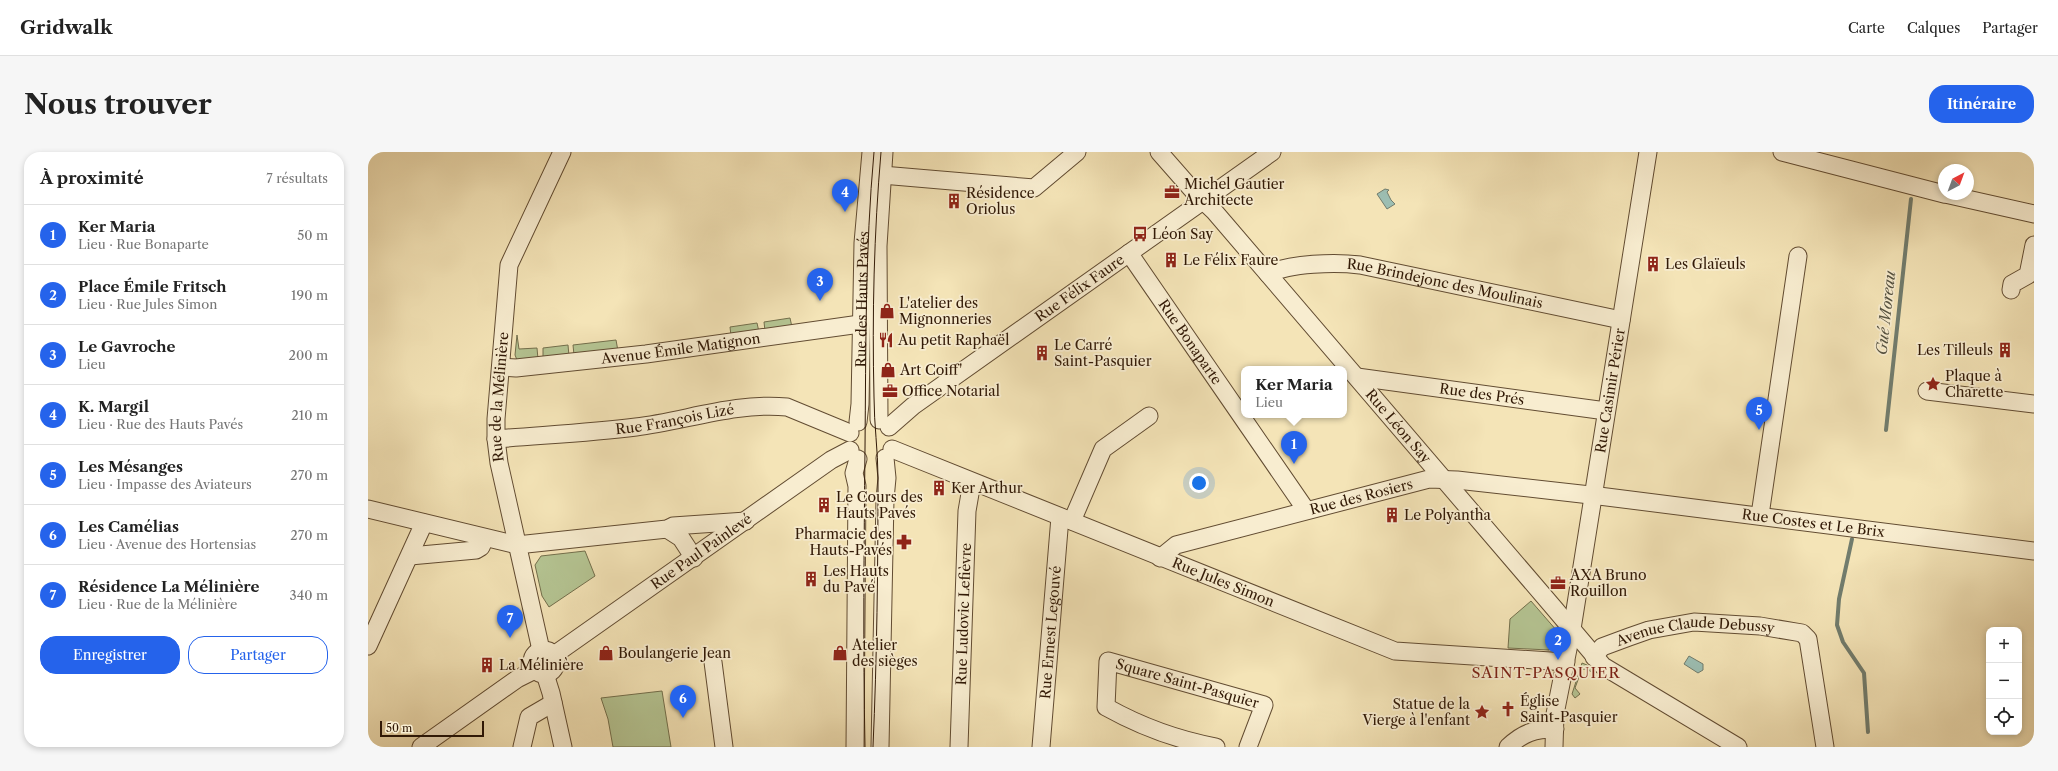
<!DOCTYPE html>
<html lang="fr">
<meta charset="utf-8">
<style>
body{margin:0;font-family:"Libre Caslon Text",serif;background:#f6f6f6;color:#222}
.controls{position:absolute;right:12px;bottom:12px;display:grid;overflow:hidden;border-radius:8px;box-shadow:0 2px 6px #0003}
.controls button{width:36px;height:36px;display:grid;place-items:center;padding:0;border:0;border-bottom:1px solid #e0e0e0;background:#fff;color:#222;font:20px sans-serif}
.compass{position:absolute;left:1570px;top:12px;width:36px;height:36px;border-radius:50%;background:#fff;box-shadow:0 2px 6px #0003;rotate:41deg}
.scale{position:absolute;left:12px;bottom:10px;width:104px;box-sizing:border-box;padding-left:4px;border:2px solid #311906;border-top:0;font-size:11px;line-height:14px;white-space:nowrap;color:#311906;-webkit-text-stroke:3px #f8edd0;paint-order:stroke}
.you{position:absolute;left:831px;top:331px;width:14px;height:14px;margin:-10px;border:3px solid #fff;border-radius:50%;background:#1a73e8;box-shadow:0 0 0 6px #1a73e833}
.badge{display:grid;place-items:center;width:26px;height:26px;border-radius:50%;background:#2563eb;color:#fff;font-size:13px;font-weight:700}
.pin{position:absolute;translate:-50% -33px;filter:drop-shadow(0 1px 2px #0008)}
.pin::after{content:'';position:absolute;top:21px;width:14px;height:12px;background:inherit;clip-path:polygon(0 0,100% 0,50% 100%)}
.popup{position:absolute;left:873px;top:214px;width:106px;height:52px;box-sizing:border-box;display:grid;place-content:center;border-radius:8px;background:#fff;filter:drop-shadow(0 1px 3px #0005);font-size:13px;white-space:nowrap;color:#767676}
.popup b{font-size:15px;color:#222}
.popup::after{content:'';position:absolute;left:50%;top:100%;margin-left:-8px;border:8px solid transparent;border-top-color:#fff}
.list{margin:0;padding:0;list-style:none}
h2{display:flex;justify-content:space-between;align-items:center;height:52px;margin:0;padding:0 16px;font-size:17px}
h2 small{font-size:13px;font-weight:400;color:#767676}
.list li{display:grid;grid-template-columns:26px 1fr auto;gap:12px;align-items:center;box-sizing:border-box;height:60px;padding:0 16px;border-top:1px solid #e0e0e0}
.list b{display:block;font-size:15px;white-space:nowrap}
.list p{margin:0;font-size:13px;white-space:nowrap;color:#767676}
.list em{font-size:13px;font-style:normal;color:#767676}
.actions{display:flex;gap:8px;padding:12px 16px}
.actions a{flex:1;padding:9px 0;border:1px solid #2563eb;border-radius:16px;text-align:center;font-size:14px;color:#2563eb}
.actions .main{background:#2563eb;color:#fff}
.icon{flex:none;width:22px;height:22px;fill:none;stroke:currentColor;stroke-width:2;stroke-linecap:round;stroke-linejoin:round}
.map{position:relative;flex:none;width:1666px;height:595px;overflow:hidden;border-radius:16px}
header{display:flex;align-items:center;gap:24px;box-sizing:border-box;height:56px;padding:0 20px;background:#fff;border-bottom:1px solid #e0e0e0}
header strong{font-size:19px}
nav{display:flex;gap:22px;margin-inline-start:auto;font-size:14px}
.intro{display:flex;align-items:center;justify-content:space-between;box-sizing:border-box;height:96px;padding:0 24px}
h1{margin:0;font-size:28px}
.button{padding:10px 18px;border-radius:16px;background:#2563eb;color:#fff;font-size:14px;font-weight:700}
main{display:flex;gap:24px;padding:0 24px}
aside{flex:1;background:#fff;border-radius:16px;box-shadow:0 2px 6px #0003}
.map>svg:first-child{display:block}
.green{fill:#b5c593;stroke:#736f4c}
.water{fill:#9cbeb2;stroke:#717c6d}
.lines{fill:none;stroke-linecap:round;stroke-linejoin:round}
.stream{stroke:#717c6d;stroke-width:4}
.minor-casing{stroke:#624c32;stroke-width:19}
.minor{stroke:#f8edd0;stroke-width:17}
.tram{stroke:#311906;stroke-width:1}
.labels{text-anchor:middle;stroke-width:3.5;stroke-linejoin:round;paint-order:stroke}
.poi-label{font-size:14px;fill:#311906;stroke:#f8edd0;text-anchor:start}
.street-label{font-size:14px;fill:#311906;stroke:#f8edd0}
.water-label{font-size:15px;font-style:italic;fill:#565342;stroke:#f8edd0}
.neighbourhood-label{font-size:15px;letter-spacing:1px;fill:#7a1f14;stroke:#f8edd0}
</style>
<header>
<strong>Gridwalk</strong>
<nav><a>Carte</a><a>Calques</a><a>Partager</a></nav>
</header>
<div class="intro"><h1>Nous trouver</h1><a class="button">Itinéraire</a></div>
<main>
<aside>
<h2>À proximité<small>7 résultats</small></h2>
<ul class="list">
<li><span class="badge">1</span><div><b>Ker Maria</b><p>Lieu · Rue Bonaparte</p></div><em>50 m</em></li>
<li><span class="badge">2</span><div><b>Place Émile Fritsch</b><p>Lieu · Rue Jules Simon</p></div><em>190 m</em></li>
<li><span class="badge">3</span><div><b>Le Gavroche</b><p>Lieu</p></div><em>200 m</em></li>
<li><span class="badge">4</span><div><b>K. Margil</b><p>Lieu · Rue des Hauts Pavés</p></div><em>210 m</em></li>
<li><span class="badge">5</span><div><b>Les Mésanges</b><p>Lieu · Impasse des Aviateurs</p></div><em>270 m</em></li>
<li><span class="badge">6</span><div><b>Les Camélias</b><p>Lieu · Avenue des Hortensias</p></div><em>270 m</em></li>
<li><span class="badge">7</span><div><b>Résidence La Mélinière</b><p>Lieu · Rue de la Mélinière</p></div><em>340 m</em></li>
</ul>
<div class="actions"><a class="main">Enregistrer</a><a>Partager</a></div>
</aside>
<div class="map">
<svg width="1666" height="595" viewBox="0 0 1666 595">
<rect width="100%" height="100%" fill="#f4e4b7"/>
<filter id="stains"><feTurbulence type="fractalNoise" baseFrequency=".005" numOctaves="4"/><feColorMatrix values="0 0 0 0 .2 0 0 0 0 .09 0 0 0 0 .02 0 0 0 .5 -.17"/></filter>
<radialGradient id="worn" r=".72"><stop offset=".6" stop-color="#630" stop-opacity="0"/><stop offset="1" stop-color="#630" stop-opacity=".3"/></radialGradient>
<g class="green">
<polygon points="422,166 424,175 397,179 396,170"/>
<polygon points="389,171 391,180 363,184 362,175"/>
<polygon points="149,183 151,197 169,196 170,207 149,208 147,203"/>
<polygon points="248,188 250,199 206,203 205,193"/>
<polygon points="200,193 201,204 175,206 175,196"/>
<polygon points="217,399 227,424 181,455 174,444 167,413 173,404"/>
<polygon points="1163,449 1189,479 1187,493 1181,498 1140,496 1142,467"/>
<polygon points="1214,511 1219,513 1225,518 1224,520 1218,517 1214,517 1207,536 1212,542 1207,546 1204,542"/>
<polygon points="294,539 303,595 245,595 240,567 233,546"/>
</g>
<g class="water">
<polygon points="1017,37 1021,38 1019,40 1023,48 1027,52 1019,57 1009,42"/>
<polygon points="1321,504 1335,512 1335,518 1330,521 1316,512"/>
</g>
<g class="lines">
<g class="stream">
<polyline points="1518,278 1543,47"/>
<polyline points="1484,387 1471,447 1469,473 1475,490 1496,521 1500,580"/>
</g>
<g class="minor-casing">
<g id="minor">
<path id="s1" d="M 791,0 L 827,41 L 846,59 L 1186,456 L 1235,514 L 1370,595"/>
<polyline points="1414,0 1576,42"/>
<polyline points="514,23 666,36 709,0"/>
<polyline points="1577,42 1666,62"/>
<path id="s2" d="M 761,101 L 938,358"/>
<path id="s3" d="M 900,122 C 922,111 968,110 992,113 L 1253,168"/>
<polyline points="1643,138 1644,132 1660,123 1666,93"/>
<path id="s4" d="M 133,215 L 148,216 L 278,202 L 492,172"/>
<path id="s5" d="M 989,225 L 1238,259"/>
<polyline points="1559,239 1666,252"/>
<polyline points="511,268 510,94 516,0"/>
<path id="s6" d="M 490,270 L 492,252 L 495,91 L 503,0"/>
<path id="s7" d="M 521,275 L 545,254 L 904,0"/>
<path id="s8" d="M 128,287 C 174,283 221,281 268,275 C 317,269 368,250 419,255 L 482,281"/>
<path id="s9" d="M 524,297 L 1027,499 L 1198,510"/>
<polyline points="0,357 149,393 299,377 305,374 378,369"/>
<polyline points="1392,363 1430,104"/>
<polyline points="704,369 735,297 781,264"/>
<polyline points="299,377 313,386 326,406"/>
<polyline points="42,404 108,398 113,395 117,386"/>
<path id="s10" d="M 792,406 L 808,393 L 1061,327 L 1089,328 L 1231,344 L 1666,399"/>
<polyline points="0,494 56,371"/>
<circle cx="176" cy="510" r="12"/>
<path id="s11" d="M 173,498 L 131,311 L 128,287 L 128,267 L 141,113 L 194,0"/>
<path id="s12" d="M 186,503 L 463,308 L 482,298"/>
<path id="s13" d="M 1226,505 L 1234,495 L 1261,485 L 1281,478 L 1326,470 L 1392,474 L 1434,481 L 1440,487 L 1457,595"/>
<polyline points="345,510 356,595"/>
<polyline points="177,522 183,541 195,595"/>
<polyline points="53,595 149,527 167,518"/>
<polyline points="154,595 161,565 185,551"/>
<polyline points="487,595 489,334 486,321 490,307"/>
<polyline points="512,595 517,347 519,326 517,306"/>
<path id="s14" d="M 591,595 L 599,359 L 604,330"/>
<path id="s15" d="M 673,595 L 692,365"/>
<path id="s16" d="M 848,595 C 810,588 772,574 738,555 L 740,509 L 896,553 L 880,595"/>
<path d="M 1140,595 C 1155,581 1166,577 1187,577"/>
<path id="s17" d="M 1186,595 L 1187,562 L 1204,477 L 1280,0"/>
</g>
</g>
<use href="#minor" class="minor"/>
<g class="tram">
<path d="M 497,595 C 495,495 496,396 497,296 C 498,197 497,98 506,0"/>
<path d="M 505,595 C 509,505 510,416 510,326 C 510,299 506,272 506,245 C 504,163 506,81 513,0"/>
</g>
</g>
<defs>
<g id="office-bare" transform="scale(1.2)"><path d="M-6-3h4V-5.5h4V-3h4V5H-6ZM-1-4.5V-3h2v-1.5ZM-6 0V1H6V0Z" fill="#8f2418" stroke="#f8edd0" stroke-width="2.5" paint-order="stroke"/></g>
<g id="building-bare" transform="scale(1.2)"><path d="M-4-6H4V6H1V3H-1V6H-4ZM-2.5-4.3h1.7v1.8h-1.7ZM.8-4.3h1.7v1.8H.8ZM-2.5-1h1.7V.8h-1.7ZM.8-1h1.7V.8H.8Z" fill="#8f2418" stroke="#f8edd0" stroke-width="2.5" paint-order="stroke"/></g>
<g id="bus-bare" transform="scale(1.2)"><path d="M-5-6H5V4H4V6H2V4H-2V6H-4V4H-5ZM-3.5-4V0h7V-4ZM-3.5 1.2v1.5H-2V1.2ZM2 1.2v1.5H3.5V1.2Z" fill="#8f2418" stroke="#f8edd0" stroke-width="2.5" paint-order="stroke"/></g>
<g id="shop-bare" transform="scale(1.2)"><path d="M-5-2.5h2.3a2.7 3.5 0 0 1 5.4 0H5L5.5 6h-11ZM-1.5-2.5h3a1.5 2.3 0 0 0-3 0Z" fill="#8f2418" stroke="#f8edd0" stroke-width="2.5" paint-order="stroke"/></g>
<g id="restaurant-bare" transform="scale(1.2)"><path d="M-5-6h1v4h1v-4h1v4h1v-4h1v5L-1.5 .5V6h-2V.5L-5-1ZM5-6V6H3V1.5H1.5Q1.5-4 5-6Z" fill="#8f2418" stroke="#f8edd0" stroke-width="2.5" paint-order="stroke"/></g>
<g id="sight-bare" transform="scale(1.2)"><path d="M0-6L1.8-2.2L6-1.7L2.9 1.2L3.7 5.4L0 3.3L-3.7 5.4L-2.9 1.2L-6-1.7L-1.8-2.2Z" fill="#8f2418" stroke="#f8edd0" stroke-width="2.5" paint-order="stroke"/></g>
<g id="pharmacy-bare" transform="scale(1.2)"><path d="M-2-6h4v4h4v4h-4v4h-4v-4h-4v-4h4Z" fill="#8f2418" stroke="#f8edd0" stroke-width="2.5" paint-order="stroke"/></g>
<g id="church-bare" transform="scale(1.2)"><path d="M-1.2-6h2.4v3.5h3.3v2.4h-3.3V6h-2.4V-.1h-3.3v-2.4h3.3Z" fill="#8f2418" stroke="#f8edd0" stroke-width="2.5" paint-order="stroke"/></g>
</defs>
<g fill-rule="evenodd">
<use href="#office-bare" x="804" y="40"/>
<use href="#building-bare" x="586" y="49"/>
<use href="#bus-bare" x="772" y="82"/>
<use href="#building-bare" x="803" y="108"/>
<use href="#building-bare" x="1285" y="112"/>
<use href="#shop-bare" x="519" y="159"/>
<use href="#restaurant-bare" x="518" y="188"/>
<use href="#building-bare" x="1637" y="198"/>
<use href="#building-bare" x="674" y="201"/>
<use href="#shop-bare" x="520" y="218"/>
<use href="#sight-bare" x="1565" y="232"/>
<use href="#office-bare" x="522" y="239"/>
<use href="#building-bare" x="571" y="336"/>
<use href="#building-bare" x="456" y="353"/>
<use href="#building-bare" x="1024" y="363"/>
<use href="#pharmacy-bare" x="536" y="390"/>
<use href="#building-bare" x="443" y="427"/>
<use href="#office-bare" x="1190" y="431"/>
<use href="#shop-bare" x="238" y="501"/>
<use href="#shop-bare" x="472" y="501"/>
<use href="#building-bare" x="119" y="513"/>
<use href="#church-bare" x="1140" y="557"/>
<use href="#sight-bare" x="1114" y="560"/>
</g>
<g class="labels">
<g class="poi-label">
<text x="816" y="37">Michel Gautier<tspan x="816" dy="16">Architecte</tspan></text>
<text x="598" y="46">Résidence<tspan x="598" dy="16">Oriolus</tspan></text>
<text x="784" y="87">Léon Say</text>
<text x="815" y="113">Le Félix Faure</text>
<text x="1297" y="117">Les Glaïeuls</text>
<text x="531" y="156">L'atelier des<tspan x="531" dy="16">Mignonneries</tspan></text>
<text x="530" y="193">Au petit Raphaël</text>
<text x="686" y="198">Le Carré<tspan x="686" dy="16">Saint-Pasquier</tspan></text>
<text x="1625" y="203" text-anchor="end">Les Tilleuls</text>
<text x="532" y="223">Art Coiff'</text>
<text x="1577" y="229">Plaque à<tspan x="1577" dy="16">Charette</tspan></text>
<text x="534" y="244">Office Notarial</text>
<text x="583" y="341">Ker Arthur</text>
<text x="468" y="350">Le Cours des<tspan x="468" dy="16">Hauts Pavés</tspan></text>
<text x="1036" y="368">Le Polyantha</text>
<text x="524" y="387" text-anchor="end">Pharmacie des<tspan x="524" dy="16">Hauts-Pavés</tspan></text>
<text x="455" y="424">Les Hauts<tspan x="455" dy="16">du Pavé</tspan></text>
<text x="1202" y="428">AXA Bruno<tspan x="1202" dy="16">Rouillon</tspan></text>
<text x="484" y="498">Atelier<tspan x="484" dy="16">des sièges</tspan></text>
<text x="250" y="506">Boulangerie Jean</text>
<text x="131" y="518">La Mélinière</text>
<text x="1152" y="554">Église<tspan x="1152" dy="16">Saint-Pasquier</tspan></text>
<text x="1102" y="557" text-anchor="end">Statue de la<tspan x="1102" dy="16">Vierge à l'enfant</tspan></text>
</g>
<g class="street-label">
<text dy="5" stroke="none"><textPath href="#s3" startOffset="180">Rue Brindejonc des Moulinais</textPath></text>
<text dy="5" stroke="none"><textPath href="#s7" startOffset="236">Rue Félix Faure</textPath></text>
<text dy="5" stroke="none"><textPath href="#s6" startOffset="123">Rue des Hauts Pavés</textPath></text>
<text dy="5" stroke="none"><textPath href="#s2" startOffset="108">Rue Bonaparte</textPath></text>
<text dy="5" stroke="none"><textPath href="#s4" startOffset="181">Avenue Émile Matignon</textPath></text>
<text dy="5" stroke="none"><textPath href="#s17" startOffset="361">Rue Casimir Périer</textPath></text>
<text dy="5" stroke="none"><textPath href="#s5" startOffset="126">Rue des Prés</textPath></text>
<text dy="5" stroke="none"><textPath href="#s11" startOffset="258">Rue de la Mélinière</textPath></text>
<text dy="5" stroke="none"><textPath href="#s8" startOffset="180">Rue François Lizé</textPath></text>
<text dy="5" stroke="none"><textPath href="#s1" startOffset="364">Rue Léon Say</textPath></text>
<text dy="5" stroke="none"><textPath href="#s10" startOffset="212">Rue des Rosiers</textPath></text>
<text dy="5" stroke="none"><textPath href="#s10" startOffset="669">Rue Costes et Le Brix</textPath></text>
<text dy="5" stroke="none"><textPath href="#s12" startOffset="180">Rue Paul Painlevé</textPath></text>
<text dy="5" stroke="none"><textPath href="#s9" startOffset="357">Rue Jules Simon</textPath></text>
<text dy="5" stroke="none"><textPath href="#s14" startOffset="133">Rue Ludovic Lefièvre</textPath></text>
<text dy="5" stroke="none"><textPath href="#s15" startOffset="115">Rue Ernest Legouvé</textPath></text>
<text dy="5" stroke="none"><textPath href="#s13" startOffset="109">Avenue Claude Debussy</textPath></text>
<text dy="5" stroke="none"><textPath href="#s16" startOffset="246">Square Saint-Pasquier</textPath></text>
</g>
<g class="water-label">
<text transform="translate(1518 161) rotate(-84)" y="5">Gué Moreau</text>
</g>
<g class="neighbourhood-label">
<text x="1178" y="526">SAINT-PASQUIER</text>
</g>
</g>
<rect width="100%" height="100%" filter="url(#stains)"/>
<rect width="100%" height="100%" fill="url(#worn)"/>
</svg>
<div class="controls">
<button>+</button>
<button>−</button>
<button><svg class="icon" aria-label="locate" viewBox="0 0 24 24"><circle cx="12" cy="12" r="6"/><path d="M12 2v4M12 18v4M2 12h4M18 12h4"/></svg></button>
</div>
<svg class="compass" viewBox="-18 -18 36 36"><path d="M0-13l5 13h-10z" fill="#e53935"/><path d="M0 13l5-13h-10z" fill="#767676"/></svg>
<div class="scale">50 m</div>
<div class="you"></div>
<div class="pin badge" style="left:926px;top:312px">1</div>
<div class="popup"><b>Ker Maria</b>Lieu</div>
<div class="pin badge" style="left:1190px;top:508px">2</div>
<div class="pin badge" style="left:452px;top:149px">3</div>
<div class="pin badge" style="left:477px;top:60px">4</div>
<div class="pin badge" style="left:1391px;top:278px">5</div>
<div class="pin badge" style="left:315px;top:566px">6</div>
<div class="pin badge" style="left:142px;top:486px">7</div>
</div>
</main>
